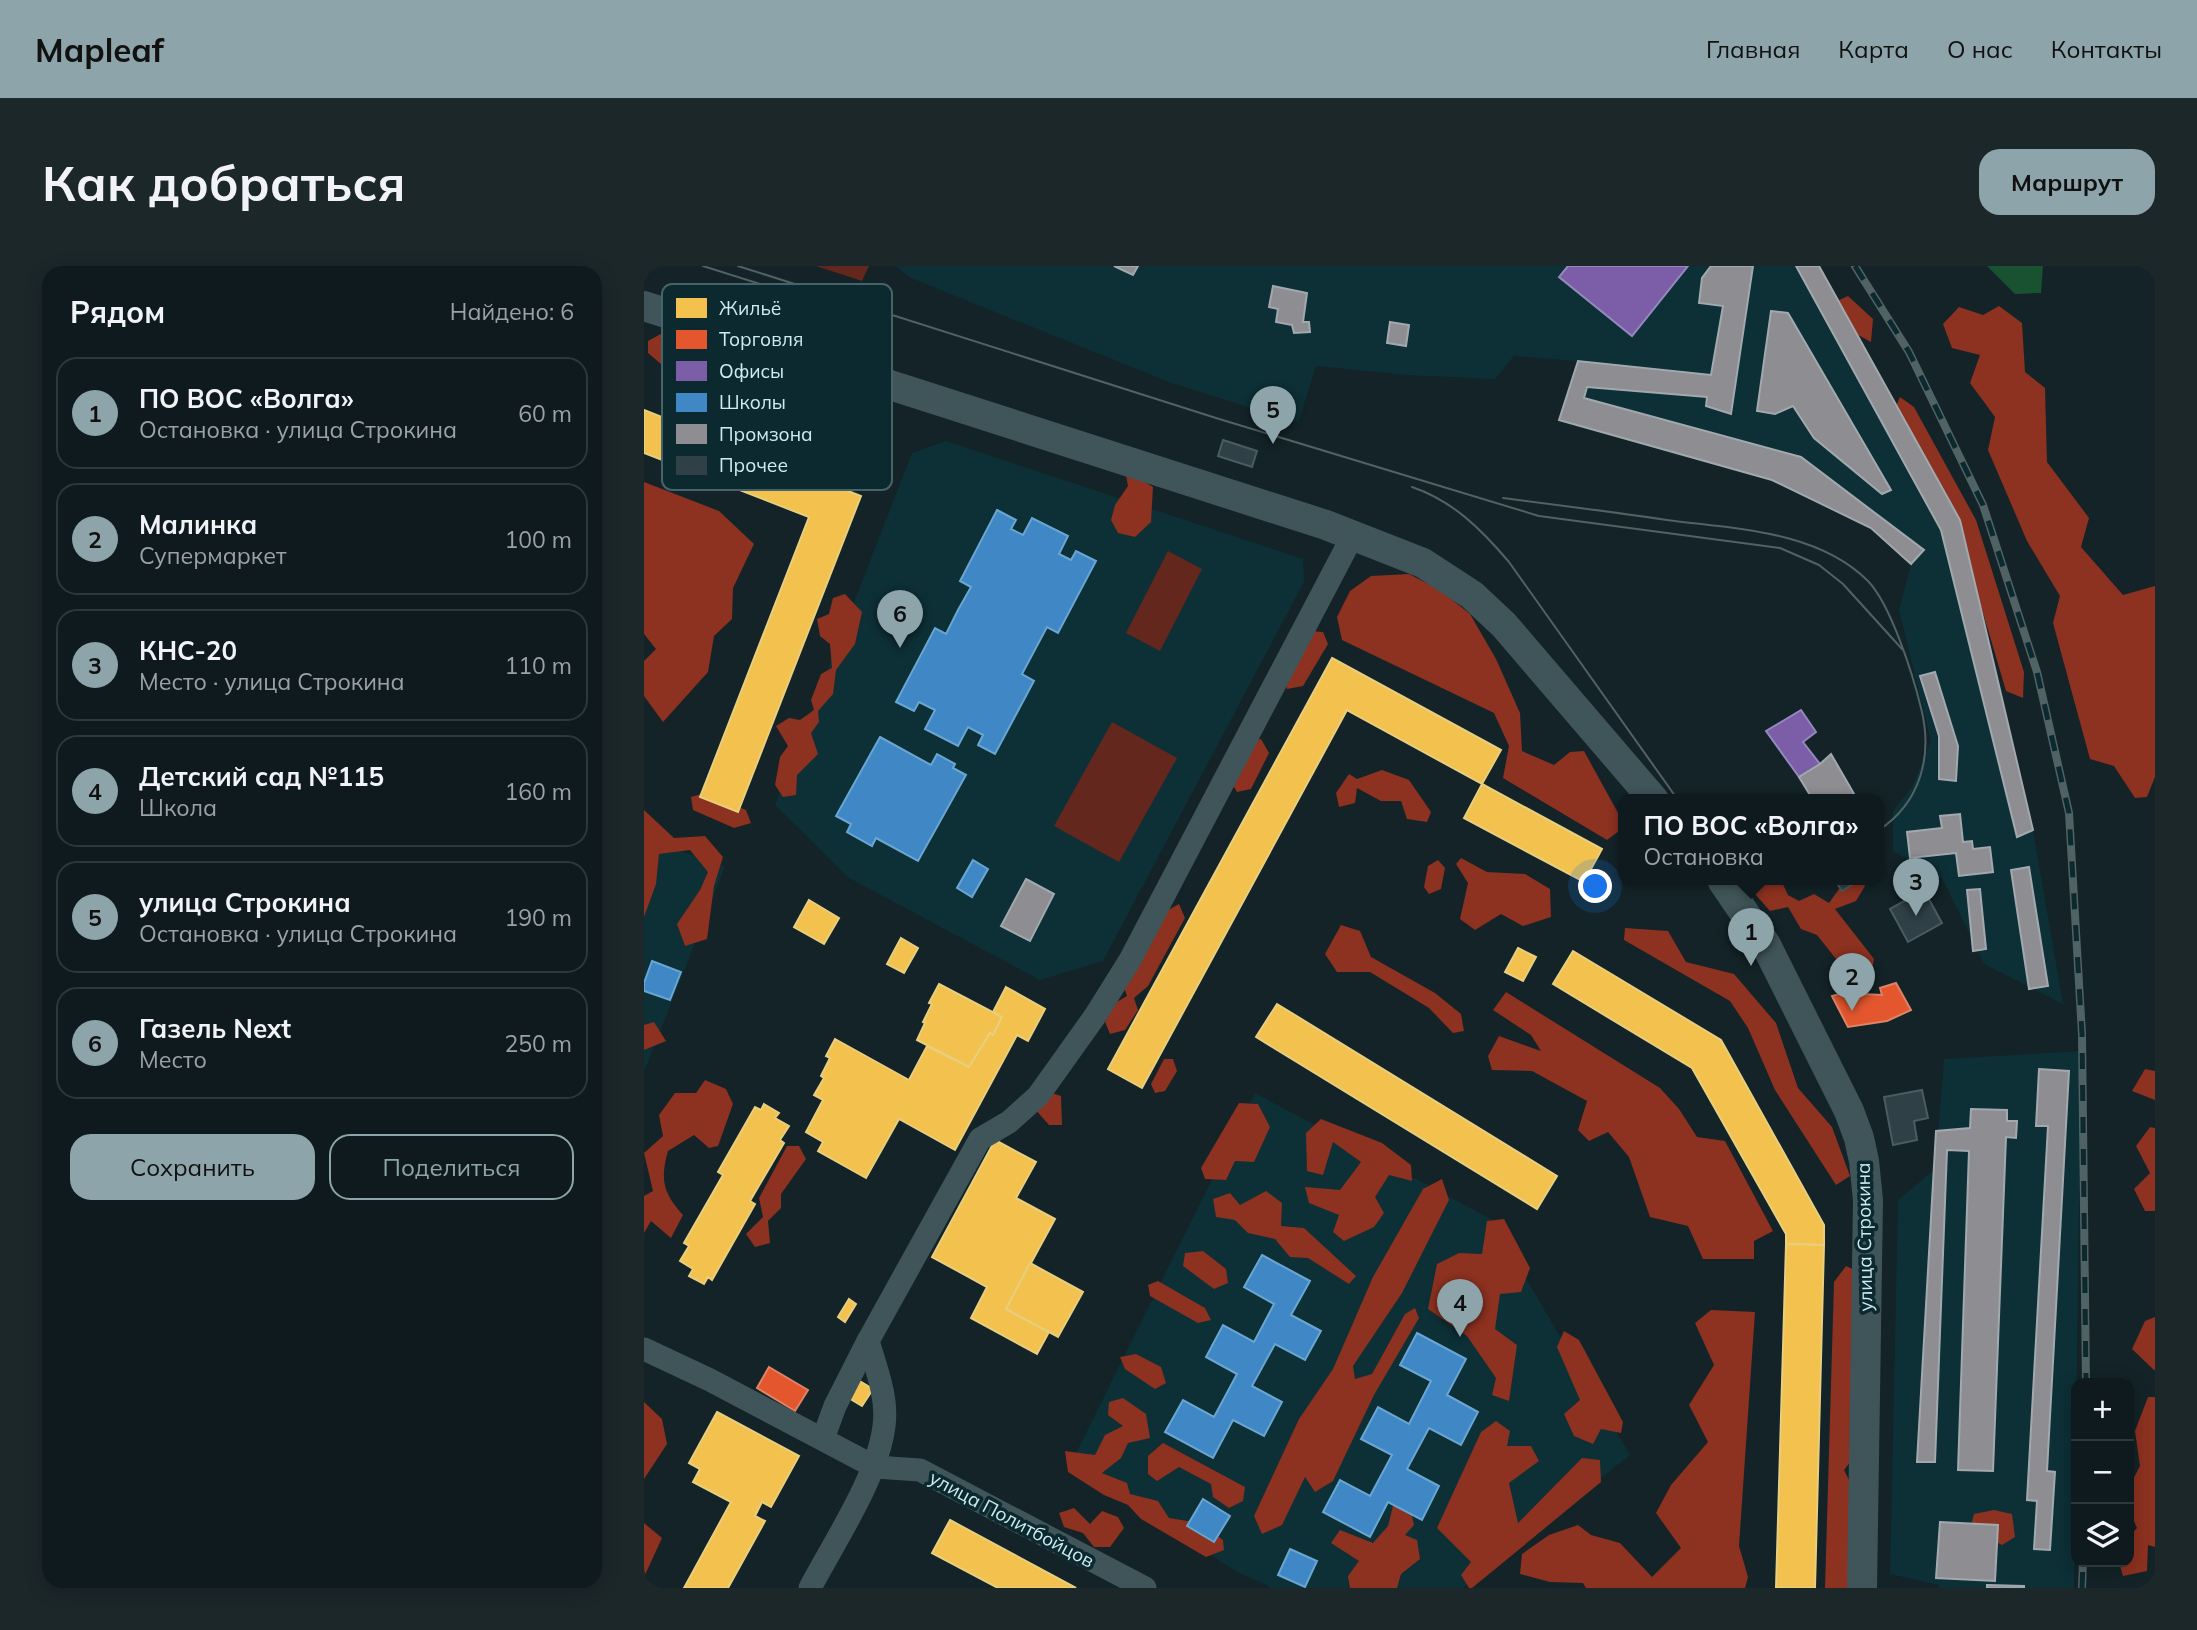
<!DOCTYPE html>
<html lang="ru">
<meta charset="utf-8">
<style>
body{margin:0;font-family:Mulish,sans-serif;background:#1c272a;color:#f1f3f6}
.controls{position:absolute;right:21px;bottom:21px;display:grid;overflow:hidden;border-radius:14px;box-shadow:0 4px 18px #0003}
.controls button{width:63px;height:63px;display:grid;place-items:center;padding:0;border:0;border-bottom:2px solid #2e383b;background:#0e1a1d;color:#f1f3f6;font:35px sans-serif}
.you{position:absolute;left:952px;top:621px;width:24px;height:24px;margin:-18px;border:5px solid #fff;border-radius:50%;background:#1a73e8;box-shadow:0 0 0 10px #1a73e833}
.badge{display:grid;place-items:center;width:46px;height:46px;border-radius:50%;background:#8da5aa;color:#111;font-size:23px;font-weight:700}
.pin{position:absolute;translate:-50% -58px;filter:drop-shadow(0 2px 4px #0008)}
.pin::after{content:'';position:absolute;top:37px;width:24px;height:21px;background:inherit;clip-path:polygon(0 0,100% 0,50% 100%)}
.popup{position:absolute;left:974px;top:528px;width:266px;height:91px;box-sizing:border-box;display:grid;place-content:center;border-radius:14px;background:#0e1a1d;filter:drop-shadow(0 2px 5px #0005);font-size:23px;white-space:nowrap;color:#9ba1a4}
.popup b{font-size:26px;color:#f1f3f6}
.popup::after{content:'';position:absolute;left:50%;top:100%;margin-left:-14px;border:14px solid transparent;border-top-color:#0e1a1d}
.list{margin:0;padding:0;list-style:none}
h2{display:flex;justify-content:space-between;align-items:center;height:91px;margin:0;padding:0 28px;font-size:30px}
h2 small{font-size:23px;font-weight:400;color:#9ba1a4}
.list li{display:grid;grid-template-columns:46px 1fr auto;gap:21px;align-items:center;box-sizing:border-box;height:112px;margin:0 14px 14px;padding:0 14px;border:2px solid #2e383b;border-radius:21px}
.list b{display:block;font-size:26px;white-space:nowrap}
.list p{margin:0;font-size:23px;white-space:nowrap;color:#9ba1a4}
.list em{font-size:23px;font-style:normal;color:#9ba1a4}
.actions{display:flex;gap:14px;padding:21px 28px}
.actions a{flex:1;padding:16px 0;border:2px solid #8da5aa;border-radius:21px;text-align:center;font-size:24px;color:#8da5aa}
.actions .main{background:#8da5aa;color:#111}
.icon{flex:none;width:38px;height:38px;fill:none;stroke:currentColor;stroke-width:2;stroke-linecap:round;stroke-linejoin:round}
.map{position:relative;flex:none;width:1511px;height:1322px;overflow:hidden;border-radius:21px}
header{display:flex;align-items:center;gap:42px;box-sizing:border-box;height:98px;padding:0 35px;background:#8da5aa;color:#111}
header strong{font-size:33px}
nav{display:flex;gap:38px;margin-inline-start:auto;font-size:24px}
.intro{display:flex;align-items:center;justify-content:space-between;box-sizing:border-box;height:168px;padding:0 42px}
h1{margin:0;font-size:49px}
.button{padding:18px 32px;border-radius:21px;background:#8da5aa;color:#111;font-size:24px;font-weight:700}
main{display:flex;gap:42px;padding:0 42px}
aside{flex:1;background:#0e1a1d;border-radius:21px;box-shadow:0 4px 18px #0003}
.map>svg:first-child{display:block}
.built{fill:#0d2f36}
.green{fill:#64271d}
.forest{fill:#8d3120}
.water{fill:#195230}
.homes{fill:#f2c14e;stroke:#e8ce7f;stroke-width:2}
.shops{fill:#e4572e;stroke:#de8368;stroke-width:2}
.offices{fill:#7b5ea7;stroke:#9488bd;stroke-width:2}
.schools{fill:#3f88c5;stroke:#6aa6d2;stroke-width:2}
.industry{fill:#8d8d92;stroke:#a1a9ae;stroke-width:2}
.building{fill:#304047;stroke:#4b5b62;stroke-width:2}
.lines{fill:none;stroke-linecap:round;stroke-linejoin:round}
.minor{stroke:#405559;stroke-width:23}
.tertiary{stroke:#405559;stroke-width:30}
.tram{stroke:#516265;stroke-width:2}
.rail-casing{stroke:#516265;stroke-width:8}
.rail{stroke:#0b292f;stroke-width:5;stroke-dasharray:16;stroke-linecap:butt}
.labels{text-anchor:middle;stroke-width:7;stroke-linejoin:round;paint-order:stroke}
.street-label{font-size:19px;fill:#cfebf1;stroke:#0b292f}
.key{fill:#0b292f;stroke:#466369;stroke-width:2}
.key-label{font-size:19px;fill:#cfebf1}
</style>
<header>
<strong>Mapleaf</strong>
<nav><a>Главная</a><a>Карта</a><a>О нас</a><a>Контакты</a></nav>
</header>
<div class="intro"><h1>Как добраться</h1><a class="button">Маршрут</a></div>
<main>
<aside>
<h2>Рядом<small>Найдено: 6</small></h2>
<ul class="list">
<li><span class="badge">1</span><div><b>ПО ВОС «Волга»</b><p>Остановка · улица Строкина</p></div><em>60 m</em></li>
<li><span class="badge">2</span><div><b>Малинка</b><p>Супермаркет</p></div><em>100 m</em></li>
<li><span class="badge">3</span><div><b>КНС-20</b><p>Место · улица Строкина</p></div><em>110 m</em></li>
<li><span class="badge">4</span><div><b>Детский сад №115</b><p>Школа</p></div><em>160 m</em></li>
<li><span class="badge">5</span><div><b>улица Строкина</b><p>Остановка · улица Строкина</p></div><em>190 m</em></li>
<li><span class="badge">6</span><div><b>Газель Next</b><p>Место</p></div><em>250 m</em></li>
</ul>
<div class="actions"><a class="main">Сохранить</a><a>Поделиться</a></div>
</aside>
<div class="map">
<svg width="1511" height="1322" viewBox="0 0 1511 1322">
<rect width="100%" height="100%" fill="#132327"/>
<g class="built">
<polygon points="251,0 1175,0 1316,254 1389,564 1419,738 1340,698 1298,612 1249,585 1249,545 1268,521 1287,475 1255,344 1267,298 1227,262 1128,214 915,154 933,95 870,90 851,113 763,109 672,100 654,157 525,116 267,12"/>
<polygon points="302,175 659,293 660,316 459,695 396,714 205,612 131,539 268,187"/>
<polygon points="0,571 81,601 0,806"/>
<polygon points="1437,785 1430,1322 1295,1322 1295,1319 1246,1308 1254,934 1291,903 1300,793"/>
<polygon points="611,827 847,953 986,1189 819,1322 628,1322 590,1304 426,1199"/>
</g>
<g class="green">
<polygon points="172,0 225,0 218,15"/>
<polygon points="524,285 558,303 516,385 482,367"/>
<polygon points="468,456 533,492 475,596 410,560"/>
</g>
<g class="forest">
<polygon points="1204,30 1229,53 1227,76 1207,65 1191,36"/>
<polygon points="1355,40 1378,57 1381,106 1401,122 1403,196 1445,252 1437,281 1479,329 1511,320 1511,511 1503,531 1491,532 1470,500 1446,493 1409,357 1416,330 1383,275 1344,184 1351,151 1326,117 1336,89 1308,82 1299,58 1315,41 1339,49"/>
<polygon points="26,63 86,82 173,116 169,147 156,155 134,138 113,138 81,120 36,114 4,87 4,75"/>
<polygon points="1256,131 1270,141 1332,254 1380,406 1379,432 1362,425 1312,255 1250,145"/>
<polygon points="482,209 490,209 509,221 507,256 491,271 474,267 467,254 471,239 484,220"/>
<polygon points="0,216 75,245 110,278 89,322 88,353 70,370 64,406 19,456 0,430 0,395 12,383 0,368"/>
<polygon points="765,308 796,324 826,348 852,393 876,447 878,485 910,499 926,486 940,485 979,556 979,562 963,574 859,512 865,480 850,447 698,374 693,351 706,325 727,310"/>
<polygon points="201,328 218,346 211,378 192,404 189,428 174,445 175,456 167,467 174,488 153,509 152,529 139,531 131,519 136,491 144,480 132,460 145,452 156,454 170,444 167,434 177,408 188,402 186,378 176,370 173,353 185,348 189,332"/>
<polygon points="667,365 679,366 684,378 659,420 643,423 640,413"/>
<polygon points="617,473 625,487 607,523 593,526 586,514 604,476"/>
<polygon points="738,504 765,514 787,546 783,556 763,553 757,535 737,535 713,522 711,537 695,541 692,527 705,508 713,513"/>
<polygon points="61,527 102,544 107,557 90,562 49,544 47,531"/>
<polygon points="0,544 30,572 61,570 79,591 70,620 63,673 41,680 33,658 56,624 64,606 46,584 15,588 12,618 0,651"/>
<polygon points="817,592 843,606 881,608 906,623 907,651 879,660 857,648 831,664 816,653 824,617 812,598"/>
<polygon points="794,594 801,602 797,623 785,628 780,621 784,600"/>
<polygon points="1120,614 1137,614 1144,629 1155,635 1170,628 1185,637 1200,616 1215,614 1221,620 1212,635 1191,643 1230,693 1227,712 1217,719 1199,712 1196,698 1173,669 1157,663 1144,641 1126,645 1111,628"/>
<polygon points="535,638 541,652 504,720 490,732 494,744 481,764 466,768 461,756 471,737 483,730 480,721 517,648"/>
<polygon points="697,659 716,665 727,691 791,727 817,748 820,765 809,767 785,742 726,706 693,706 681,688"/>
<polygon points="981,662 1024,665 1042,696 1090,708 1132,757 1154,822 1188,861 1206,910 1192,919 1131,824 1104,762 1086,735 980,674"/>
<polygon points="862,726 1016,822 1035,843 1053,871 1081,875 1129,965 1110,975 1110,993 1059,993 1044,960 1006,951 985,891 964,866 945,875 934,864 943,835 888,805 848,804 844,790 855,770 897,785 887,769 849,744"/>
<polygon points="10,756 22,775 0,784 0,759"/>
<polygon points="520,793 529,793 533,805 521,825 511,827 507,818"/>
<polygon points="1501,803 1511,805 1511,834 1488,825"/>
<path d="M 61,814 L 82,823 L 89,838 L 74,880 L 65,882 L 50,869 L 24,885 C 16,913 19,927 39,949 L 27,972 L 7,955 L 0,967 L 0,930 L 9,925 L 0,887 L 19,870 L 15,849 L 31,827 L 52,827 Z"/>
<polygon points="401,825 417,830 418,859 405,859 390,842"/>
<polygon points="595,837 614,838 626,861 610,896 591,895 582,914 561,913 557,902"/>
<polygon points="677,853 738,877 767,899 768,915 745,909 731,931 740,947 730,961 700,975 689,966 695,949 665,937 661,921 696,924 717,896 689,876 679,909 663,905 662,867"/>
<polygon points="1506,861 1511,862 1511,945 1501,945 1490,923 1506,907 1492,880"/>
<polygon points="143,880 155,880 162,893 137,928 137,942 124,955 126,977 111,981 102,968 119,951 115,932"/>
<polygon points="798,913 805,934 758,1027 709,1100 711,1113 728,1108 761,1048 771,1042 775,1052 730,1129 689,1215 671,1226 661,1211 638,1259 618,1268 610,1250 655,1153 689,1103 729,1011 779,923"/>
<polygon points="622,925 638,937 637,960 660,962 712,1010 705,1018 664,992 646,991 631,973 604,967 591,954 572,951 569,933 586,927 596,939"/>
<polygon points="860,953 886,1002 877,1026 856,1028 851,1063 873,1079 865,1135 848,1129 852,1112 823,1070 784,1043 793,998 815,987 838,988 843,955"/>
<polygon points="559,985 582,1003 584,1017 570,1023 539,1000 541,987"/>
<polygon points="1202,1000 1215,1006 1210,1191 1200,1204 1208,1220 1206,1322 1181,1322 1190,1016"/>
<polygon points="514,1015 561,1042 567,1054 554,1057 506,1030 504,1019"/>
<polygon points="1067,1044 1111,1046 1095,1280 1104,1311 1101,1322 942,1322 939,1317 906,1316 876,1308 878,1288 905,1269 934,1259 947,1269 976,1277 1008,1311 1037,1282 1012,1247 1027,1219 1064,1176 1045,1139 1070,1099 1051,1057"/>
<polygon points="1511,1051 1511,1104 1510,1104 1488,1083 1501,1055"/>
<polygon points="920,1065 935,1074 979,1156 977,1167 957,1163 949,1178 930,1170 920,1148 936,1134 913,1081"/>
<polygon points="492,1088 517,1101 522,1117 511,1123 481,1103 476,1091"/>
<polygon points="1504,1131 1511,1131 1511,1281 1504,1279 1503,1305 1479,1310 1475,1296 1485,1296 1485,1271 1493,1262 1485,1243 1485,1221 1496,1200 1491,1165"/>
<polygon points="479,1132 502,1148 506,1172 484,1177 477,1192 458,1207 483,1217 486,1228 514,1235 525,1252 556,1257 579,1274 580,1284 562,1291 497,1253 484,1239 460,1229 424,1206 421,1185 451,1189 461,1169 479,1160 464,1149 465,1136"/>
<polygon points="0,1136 18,1153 23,1178 0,1213"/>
<polygon points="852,1155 866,1165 863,1180 887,1180 895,1195 865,1217 874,1257 938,1192 956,1194 957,1216 828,1322 825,1322 817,1309 827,1296 793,1262 837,1166"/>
<polygon points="519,1177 601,1221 599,1235 585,1242 569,1231 567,1218 535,1201 513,1215 504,1208 504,1190"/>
<polygon points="751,1232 764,1232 770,1259 761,1269 773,1274 776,1293 757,1308 753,1322 706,1322 704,1310 715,1295 687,1277 696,1264 729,1277 744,1260"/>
<polygon points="430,1242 446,1258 458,1245 474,1251 480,1262 466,1281 450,1281 439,1267 420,1261 415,1247"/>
<polygon points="1350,1244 1368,1248 1371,1271 1358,1279 1326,1263 1330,1248"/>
<polygon points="0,1257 18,1272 0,1311"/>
</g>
<polygon class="water" points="1343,0 1399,0 1397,27 1371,28"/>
<g class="homes">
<polygon points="0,144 217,230 94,546 56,531 165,251 0,187"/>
<polygon points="688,392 857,484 838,518 703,444 498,822 464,803"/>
<polygon points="838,518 958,583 940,616 820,552"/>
<polygon points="165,634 195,652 180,678 150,661"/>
<polygon points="257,672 274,682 260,707 243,698"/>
<polygon points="874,682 892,691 879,715 861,706"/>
<polygon points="929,685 1077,774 1180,959 1180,979 1142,978 1142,968 1048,802 909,718"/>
<polygon points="295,718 358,751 349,769 346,767 325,801 273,774 281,757 279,756 288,738 285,737"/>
<polygon points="362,721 401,743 384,775 373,769 311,884 255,853 222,912 174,885 179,876 162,866 179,834 170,829 180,812 177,810 186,792 182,790 191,773 265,814 283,780 325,801 346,767 349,769 358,751 349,746"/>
<polygon points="633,738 913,910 893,943 612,771"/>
<polygon points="120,838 135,847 131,852 145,860 136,874 140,877 106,935 111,938 68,1014 64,1011 60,1018 45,1010 49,1003 36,995 45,980 40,977 79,909 74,906 111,841 117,844"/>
<polygon points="351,874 392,896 372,932 411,953 362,1043 405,1066 393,1088 327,1052 343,1021 288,991"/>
<polygon points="1142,978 1180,979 1171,1322 1132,1322"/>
<polygon points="386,997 439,1026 414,1071 362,1043"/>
<polygon points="205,1033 212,1038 201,1056 194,1051"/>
<polygon points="214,1114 229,1123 218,1140 203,1131"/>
<polygon points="73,1146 155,1190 127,1241 118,1236 111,1250 121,1255 84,1322 40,1322 87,1236 49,1216 56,1203 45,1197"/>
<polygon points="306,1254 432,1322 354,1322 288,1287"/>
</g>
<g class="shops">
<polygon points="1252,717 1267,744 1243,755 1204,761 1188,730 1198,727 1238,729 1236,722"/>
<polygon points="125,1101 164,1124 151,1145 113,1122"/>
</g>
<g class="offices">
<polygon points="924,0 1044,0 988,70 915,11"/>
<polygon points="1157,444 1172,466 1159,476 1176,498 1155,511 1122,465"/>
</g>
<g class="schools">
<polygon points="353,244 372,254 367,263 379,269 388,252 424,270 415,288 427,294 432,285 452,295 414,367 403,361 378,408 390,415 351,488 334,479 339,469 324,461 314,480 281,463 291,444 275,436 270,445 252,436 291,362 302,368 314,344 327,321 316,315"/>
<polygon points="236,471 287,499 293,488 311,498 309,502 322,509 274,595 232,572 228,580 203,566 207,558 192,550"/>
<polygon points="329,594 344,603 328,631 313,622"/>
<polygon points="8,695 37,706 26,734 0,725 0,717"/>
<polygon points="618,989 666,1015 647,1049 677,1065 661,1094 631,1078 608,1120 638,1136 620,1170 589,1154 569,1192 521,1166 539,1134 570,1151 593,1108 562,1091 579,1059 610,1076 630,1038 600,1021"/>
<polygon points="773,1067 822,1093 803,1129 834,1146 817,1179 785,1162 763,1203 795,1220 778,1254 744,1236 726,1271 679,1246 696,1214 726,1230 748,1189 717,1173 734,1141 765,1158 787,1115 756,1099"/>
<polygon points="559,1233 586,1250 570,1276 543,1260"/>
<polygon points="646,1283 673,1295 661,1321 634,1309"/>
</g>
<g class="industry">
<polygon points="470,0 494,0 489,9"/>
<polygon points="1067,0 1109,0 1087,148 1062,140 1063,131 943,121 940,132 1157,191 1280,284 1267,298 1227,262 1128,214 915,154 934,95 1067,109 1079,40 1055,37 1058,12"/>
<polygon points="1152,0 1175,0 1316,254 1389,564 1373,571 1297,264"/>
<polygon points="629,20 663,27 659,56 665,56 666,66 650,67 648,59 632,56 634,43 625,41"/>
<polygon points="1127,45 1144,47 1247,224 1238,228 1170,172 1149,140 1131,148 1113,145"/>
<polygon points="746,56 765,59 762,80 743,77"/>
<polygon points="1291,406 1314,480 1312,515 1295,513 1295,470 1276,410"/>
<polygon points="1187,488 1213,533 1211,534 1169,534 1155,511 1176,498"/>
<polygon points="1316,548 1319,576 1328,575 1329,583 1346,581 1349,606 1315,610 1312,587 1266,592 1263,566 1298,562 1296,550"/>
<polygon points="1385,601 1404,720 1385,723 1367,604"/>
<polygon points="382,613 410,628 386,675 357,660"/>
<polygon points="1336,623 1342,683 1329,685 1323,624"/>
<polygon points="1395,803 1425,805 1403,1205 1411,1206 1406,1284 1390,1283 1393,1235 1383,1234 1404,860 1392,860"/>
<polygon points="1327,843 1363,844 1363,855 1373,855 1372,872 1362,871 1349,1205 1314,1204 1325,885 1303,884 1291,1196 1273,1196 1292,865 1326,862"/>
<polygon points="1296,1256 1354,1259 1351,1315 1292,1312"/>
<polygon points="1343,1319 1380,1320 1380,1322 1343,1322"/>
</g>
<g class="building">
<polygon points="579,174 613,185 608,201 574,190"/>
<polygon points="1191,614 1215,614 1198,625"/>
<polygon points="1280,624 1298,657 1264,676 1246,643"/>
<polygon points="1278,824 1284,852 1270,855 1273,874 1249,879 1240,831"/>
</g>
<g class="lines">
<g class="minor">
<polyline points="0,1083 66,1114 231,1201 276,1204 501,1322"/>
<polyline points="179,1173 191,1140 224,1075 336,873 365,856 394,830 451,750 486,694 709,269"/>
<path d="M 166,1322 C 190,1276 234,1211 240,1160 C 244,1132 232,1102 224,1075"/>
</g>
<g class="tertiary">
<polyline points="0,40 682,259 779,297 828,329 860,359 1010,534"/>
<polyline points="1078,614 1122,679 1205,845 1215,872 1220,895 1224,934 1218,1322"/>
</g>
<g class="tram">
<polyline points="59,0 176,37"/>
<polyline points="94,0 572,152 895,250 1136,282 1175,299 1199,318 1258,383"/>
<path d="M 768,221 C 809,235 837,263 865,296 L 1034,534"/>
<path d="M 859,232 C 914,239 969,246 1023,254 C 1090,263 1173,264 1224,315 C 1247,339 1269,409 1277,442 C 1289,489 1277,536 1235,564"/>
</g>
<g class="rail-casing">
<g id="rail">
<polyline points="1211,0 1265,86 1339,239 1393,406 1425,547 1438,768 1442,1117"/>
<polyline points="1438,1322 1439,1296"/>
</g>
</g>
<use href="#rail" class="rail"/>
</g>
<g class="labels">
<g class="street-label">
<text transform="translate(1220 971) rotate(-91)" y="7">улица Строкина</text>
<text transform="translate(368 1253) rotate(28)" y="7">улица Политбойцов</text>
</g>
</g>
<rect x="18" y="18" width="230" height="206" rx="10" class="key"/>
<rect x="32" y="32" width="31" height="20" fill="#f2c14e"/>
<rect x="32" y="64" width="31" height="19" fill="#e4572e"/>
<rect x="32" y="95" width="31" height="20" fill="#7b5ea7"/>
<rect x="32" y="127" width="31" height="19" fill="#3f88c5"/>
<rect x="32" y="158" width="31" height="20" fill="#8d8d92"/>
<rect x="32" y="190" width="31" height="19" fill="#304047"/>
<g class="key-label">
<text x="75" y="49">Жильё</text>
<text x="75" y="80">Торговля</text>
<text x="75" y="112">Офисы</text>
<text x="75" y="143">Школы</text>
<text x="75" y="175">Промзона</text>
<text x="75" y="206">Прочее</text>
</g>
</svg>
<div class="controls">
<button>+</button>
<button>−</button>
<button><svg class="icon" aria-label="layers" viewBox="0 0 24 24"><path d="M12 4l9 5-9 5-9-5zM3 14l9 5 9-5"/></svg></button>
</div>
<div class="you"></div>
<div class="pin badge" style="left:1107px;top:700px">1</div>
<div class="popup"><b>ПО ВОС «Волга»</b>Остановка</div>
<div class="pin badge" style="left:1208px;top:745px">2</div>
<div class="pin badge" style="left:1272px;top:650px">3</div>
<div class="pin badge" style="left:816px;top:1071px">4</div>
<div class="pin badge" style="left:629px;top:178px">5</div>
<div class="pin badge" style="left:256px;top:382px">6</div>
</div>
</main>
